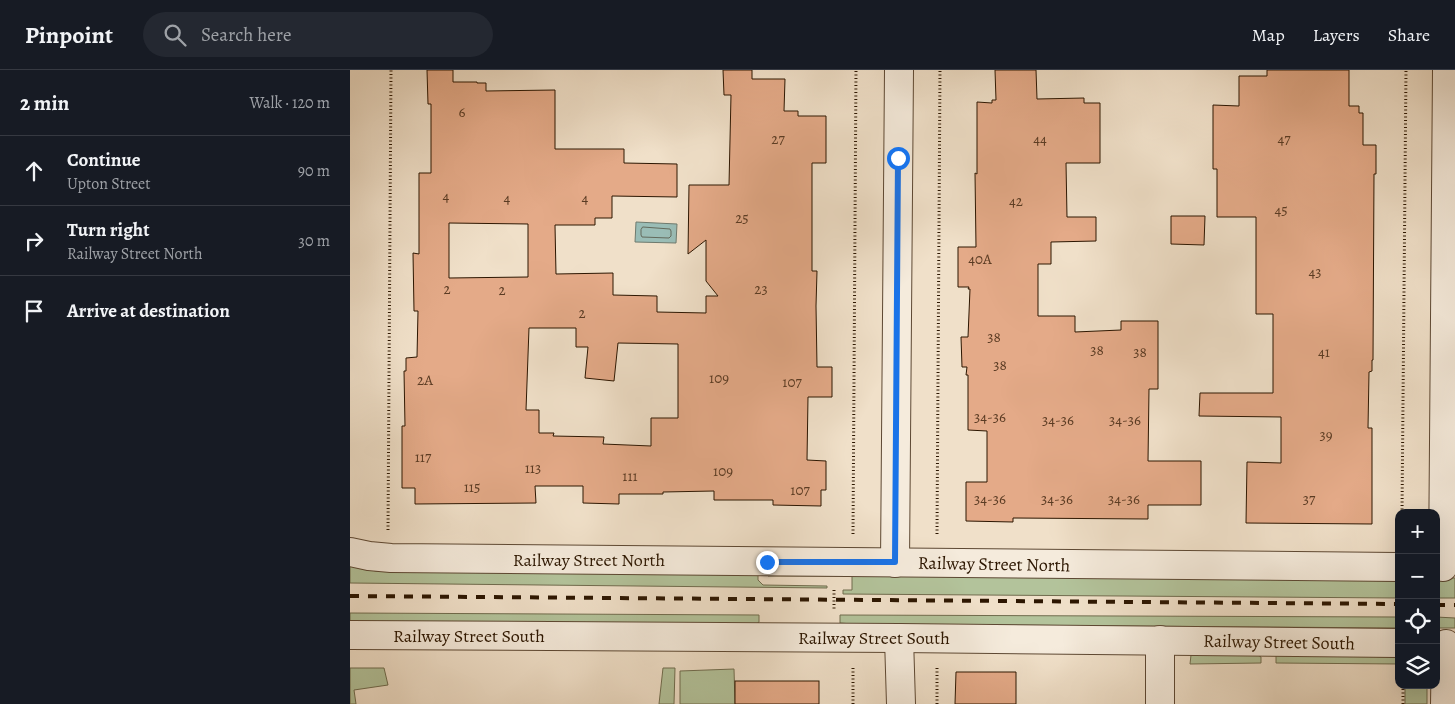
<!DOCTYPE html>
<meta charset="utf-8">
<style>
body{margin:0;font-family:Alegreya,serif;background:#242831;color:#f1f3f6}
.controls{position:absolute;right:15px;bottom:15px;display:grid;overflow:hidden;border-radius:10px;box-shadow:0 5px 20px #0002}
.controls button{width:45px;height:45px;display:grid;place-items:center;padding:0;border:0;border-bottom:1px solid #363941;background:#171b24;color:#f1f3f6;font:25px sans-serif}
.stop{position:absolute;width:15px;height:15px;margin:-11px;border:4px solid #1a73e8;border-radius:50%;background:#fff}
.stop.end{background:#1a73e8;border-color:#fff;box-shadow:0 1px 5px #0008}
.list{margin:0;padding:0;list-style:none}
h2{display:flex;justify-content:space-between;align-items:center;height:65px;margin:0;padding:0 20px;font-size:21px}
h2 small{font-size:16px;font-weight:400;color:#9ea1a6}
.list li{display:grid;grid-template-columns:32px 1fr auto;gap:15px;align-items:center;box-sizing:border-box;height:70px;padding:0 20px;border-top:1px solid #363941}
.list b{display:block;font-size:19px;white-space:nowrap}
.list p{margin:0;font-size:16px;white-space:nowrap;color:#9ea1a6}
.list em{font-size:16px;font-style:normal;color:#9ea1a6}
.icon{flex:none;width:28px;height:28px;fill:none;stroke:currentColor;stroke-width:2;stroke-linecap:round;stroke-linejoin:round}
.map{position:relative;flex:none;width:1105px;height:634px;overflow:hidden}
header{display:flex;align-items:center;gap:30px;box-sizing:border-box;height:70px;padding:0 25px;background:#171b24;border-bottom:1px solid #363941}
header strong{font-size:24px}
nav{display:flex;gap:28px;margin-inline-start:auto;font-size:18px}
.search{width:350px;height:45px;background:#242831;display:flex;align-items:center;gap:12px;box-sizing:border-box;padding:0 18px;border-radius:28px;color:#9ea1a6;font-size:19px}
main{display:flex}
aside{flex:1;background:#171b24}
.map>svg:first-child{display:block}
.green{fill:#b3c39b;stroke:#706c4e}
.water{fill:#9abdb6;stroke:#6e7a6e}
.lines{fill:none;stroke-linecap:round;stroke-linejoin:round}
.shore{stroke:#636a5c;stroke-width:1}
.building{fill:#e4aa88;stroke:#2c1601;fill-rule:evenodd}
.minor-casing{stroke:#5d4833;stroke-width:30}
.path{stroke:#2c1601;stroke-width:3;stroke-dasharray:1 2.5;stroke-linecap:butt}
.minor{stroke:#f5ebdc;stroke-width:28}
.rail{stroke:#2c1601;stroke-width:4;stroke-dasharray:9 9;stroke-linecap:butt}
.route{stroke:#1a73e8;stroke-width:6}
.labels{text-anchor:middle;stroke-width:4;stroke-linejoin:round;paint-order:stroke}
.number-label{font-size:15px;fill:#5a3b23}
.street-label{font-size:18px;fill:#2c1601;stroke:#f5ebdc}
</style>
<header>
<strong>Pinpoint</strong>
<div class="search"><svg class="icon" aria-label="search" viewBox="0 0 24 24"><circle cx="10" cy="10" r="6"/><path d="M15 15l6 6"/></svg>Search here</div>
<nav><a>Map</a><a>Layers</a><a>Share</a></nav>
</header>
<main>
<aside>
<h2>2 min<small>Walk · 120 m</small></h2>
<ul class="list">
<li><svg class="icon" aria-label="ahead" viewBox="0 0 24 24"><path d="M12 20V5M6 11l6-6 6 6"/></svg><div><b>Continue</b><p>Upton Street</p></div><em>90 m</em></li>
<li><svg class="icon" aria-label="right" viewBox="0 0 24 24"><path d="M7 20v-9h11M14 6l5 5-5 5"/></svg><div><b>Turn right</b><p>Railway Street North</p></div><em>30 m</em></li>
<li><svg class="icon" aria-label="arrive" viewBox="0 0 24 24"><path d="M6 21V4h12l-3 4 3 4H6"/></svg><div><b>Arrive at destination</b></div></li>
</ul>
</aside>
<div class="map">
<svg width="1105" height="634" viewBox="0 0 1105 634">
<rect width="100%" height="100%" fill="#f0e0c9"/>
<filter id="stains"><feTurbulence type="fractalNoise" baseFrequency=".004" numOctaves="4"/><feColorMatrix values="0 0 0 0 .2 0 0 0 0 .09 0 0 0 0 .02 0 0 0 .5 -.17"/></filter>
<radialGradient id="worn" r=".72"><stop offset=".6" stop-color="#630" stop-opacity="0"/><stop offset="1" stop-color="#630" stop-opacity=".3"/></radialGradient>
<g class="green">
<polygon points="0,496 26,501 408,505 408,510 413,515 477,516 477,518 0,513"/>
<polygon points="421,502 1049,508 1049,528 493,524 493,520 502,520 502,506 418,506"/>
<rect x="1086" y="508" width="19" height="20"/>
<polygon points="0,543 409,545 409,552 404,556 0,552"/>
<polygon points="490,545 1049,547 1049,558 502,554 490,553"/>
<polygon points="1086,547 1105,548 1105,558 1086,558"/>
<polygon points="843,584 908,585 911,587 911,593 840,594 841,585"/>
<polygon points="926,585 1049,587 1049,594 926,593"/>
<polygon points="0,598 34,598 38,615 4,620 6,634 0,634"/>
<polygon points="313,598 325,598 324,634 309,634"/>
<polygon points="384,599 385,634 330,634 330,601"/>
<rect x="1055" y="615" width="22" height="19"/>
</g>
<polygon class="water" points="286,152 327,154 326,173 285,172"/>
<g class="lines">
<polygon class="shore" points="293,157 320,159 321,161 321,166 319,168 292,167 291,165 291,160"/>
</g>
<g class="building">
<path d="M 77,0 L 103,0 L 103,12 L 127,12 L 127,13 L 136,13 L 136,21 L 205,20 L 205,79 L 274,79 L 274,93 L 327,94 L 327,127 L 262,126 L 262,148 L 245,148 L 245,155 L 205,155 L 206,204 L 263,203 L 263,225 L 307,226 L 307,242 L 356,243 L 356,226 L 368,226 L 356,211 L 356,170 L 338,184 L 339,115 L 379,115 L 381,25 L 374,25 L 373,0 L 402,0 L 402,9 L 435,9 L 434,41 L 448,41 L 448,46 L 476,46 L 476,93 L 462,93 L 462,201 L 467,201 L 466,236 L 467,297 L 482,297 L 482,327 L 458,327 L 457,390 L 476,391 L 476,420 L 471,420 L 471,436 L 423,435 L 423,430 L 364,430 L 364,421 L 313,422 L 313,424 L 269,424 L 269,434 L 233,433 L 233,416 L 185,416 L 186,433 L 65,434 L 65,418 L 52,418 L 52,356 L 55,356 L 54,301 L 56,301 L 56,288 L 67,287 L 68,241 L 64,241 L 63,183 L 69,184 L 69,103 L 81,103 L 81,34 L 78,34 ZM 99,153 L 178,154 L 178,207 L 99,208 ZM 179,258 L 226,258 L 226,277 L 238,277 L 235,308 L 264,311 L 268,273 L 328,274 L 328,348 L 301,348 L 301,376 L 253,374 L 254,367 L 203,366 L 204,363 L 189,363 L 189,340 L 176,340 Z"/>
<polygon points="645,0 686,0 687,29 734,28 734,33 750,33 750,93 716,93 717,147 746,147 746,171 701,172 701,194 688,194 688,246 725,246 725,262 771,260 771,251 808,251 808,319 799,319 798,391 851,391 851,435 798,435 798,449 663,448 663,452 616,451 616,412 637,412 637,361 618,360 618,305 616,305 617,297 612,297 611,267 618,267 620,219 618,219 619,217 608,217 608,177 626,177 625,103 627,104 627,32 642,33 642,30 646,30"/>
<polygon points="917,0 999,0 999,36 1009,36 1009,43 1013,43 1013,75 1026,75 1026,104 1024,104 1023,290 1022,290 1022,301 1019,302 1018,358 1022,358 1022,454 896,453 897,392 931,393 931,347 849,346 850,323 923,323 923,244 906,244 906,147 867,147 867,99 863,99 863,35 889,36 889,6 917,6"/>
<polygon points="821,146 855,146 854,175 821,174"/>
<polygon points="606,602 666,602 666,634 605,634"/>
<rect x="385" y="611" width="84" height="23"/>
</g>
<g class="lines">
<g class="minor-casing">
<g id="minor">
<polyline points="0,482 19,486 41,488 1049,497"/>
<polyline points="545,493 549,0"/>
<polyline points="1093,497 1097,0"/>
<polyline points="0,565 549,568 1049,573"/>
<polyline points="549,568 551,634"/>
<polyline points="810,570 810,634"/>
<polyline points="1095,634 1096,574"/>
</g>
</g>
<g class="path">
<polyline points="1052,443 1056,0"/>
<polyline points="38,460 41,0"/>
<polyline points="503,464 506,0"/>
<polyline points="587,464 590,0"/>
<polyline points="484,520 484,539"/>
<polyline points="503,634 503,597"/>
<polyline points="587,634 587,597"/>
<polyline points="1053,634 1053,615"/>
</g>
<use href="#minor" class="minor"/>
<g class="rail">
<polyline points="0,526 1049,534"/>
<polyline points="1086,535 1105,535"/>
</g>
</g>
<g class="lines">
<polyline class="route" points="417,492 545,492 548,88"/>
</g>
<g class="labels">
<g class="number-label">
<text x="112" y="47">6</text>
<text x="428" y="74">27</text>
<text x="690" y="74">44</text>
<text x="934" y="74">47</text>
<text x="96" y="131">4</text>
<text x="157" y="133">4</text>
<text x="235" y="133">4</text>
<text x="666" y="136">42</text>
<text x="931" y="145">45</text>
<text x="392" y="153">25</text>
<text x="630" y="194">40A</text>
<text x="965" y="207">43</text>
<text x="97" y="224">2</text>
<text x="411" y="224">23</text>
<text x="152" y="225">2</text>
<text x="232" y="248">2</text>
<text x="644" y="272">38</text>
<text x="747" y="285">38</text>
<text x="790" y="287">38</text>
<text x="974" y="287">41</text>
<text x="650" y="300">38</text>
<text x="369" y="313">109</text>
<text x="75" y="315">2A</text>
<text x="442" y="317">107</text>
<text x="640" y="352">34-36</text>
<text x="708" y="355">34-36</text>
<text x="775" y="355">34-36</text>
<text x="976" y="370">39</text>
<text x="73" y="392">117</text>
<text x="183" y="403">113</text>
<text x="373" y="406">109</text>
<text x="280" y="411">111</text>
<text x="122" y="422">115</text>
<text x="450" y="425">107</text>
<text x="640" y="434">34-36</text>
<text x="707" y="434">34-36</text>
<text x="774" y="434">34-36</text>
<text x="959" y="434">37</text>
</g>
<g class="street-label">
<text x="239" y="496">Railway Street North</text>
<text transform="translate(644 494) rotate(1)" y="6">Railway Street North</text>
<text x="119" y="572">Railway Street South</text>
<text x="524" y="574">Railway Street South</text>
<text transform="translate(929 572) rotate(1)" y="6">Railway Street South</text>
</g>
</g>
<rect width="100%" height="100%" filter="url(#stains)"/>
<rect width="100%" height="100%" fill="url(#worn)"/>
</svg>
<div class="controls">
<button>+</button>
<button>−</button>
<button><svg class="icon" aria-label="locate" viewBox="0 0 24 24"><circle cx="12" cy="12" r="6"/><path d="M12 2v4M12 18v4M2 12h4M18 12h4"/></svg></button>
<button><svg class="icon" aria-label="layers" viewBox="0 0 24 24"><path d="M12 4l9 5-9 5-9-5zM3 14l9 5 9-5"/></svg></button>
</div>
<div class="stop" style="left:548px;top:88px"></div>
<div class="stop end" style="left:417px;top:492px"></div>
</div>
</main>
